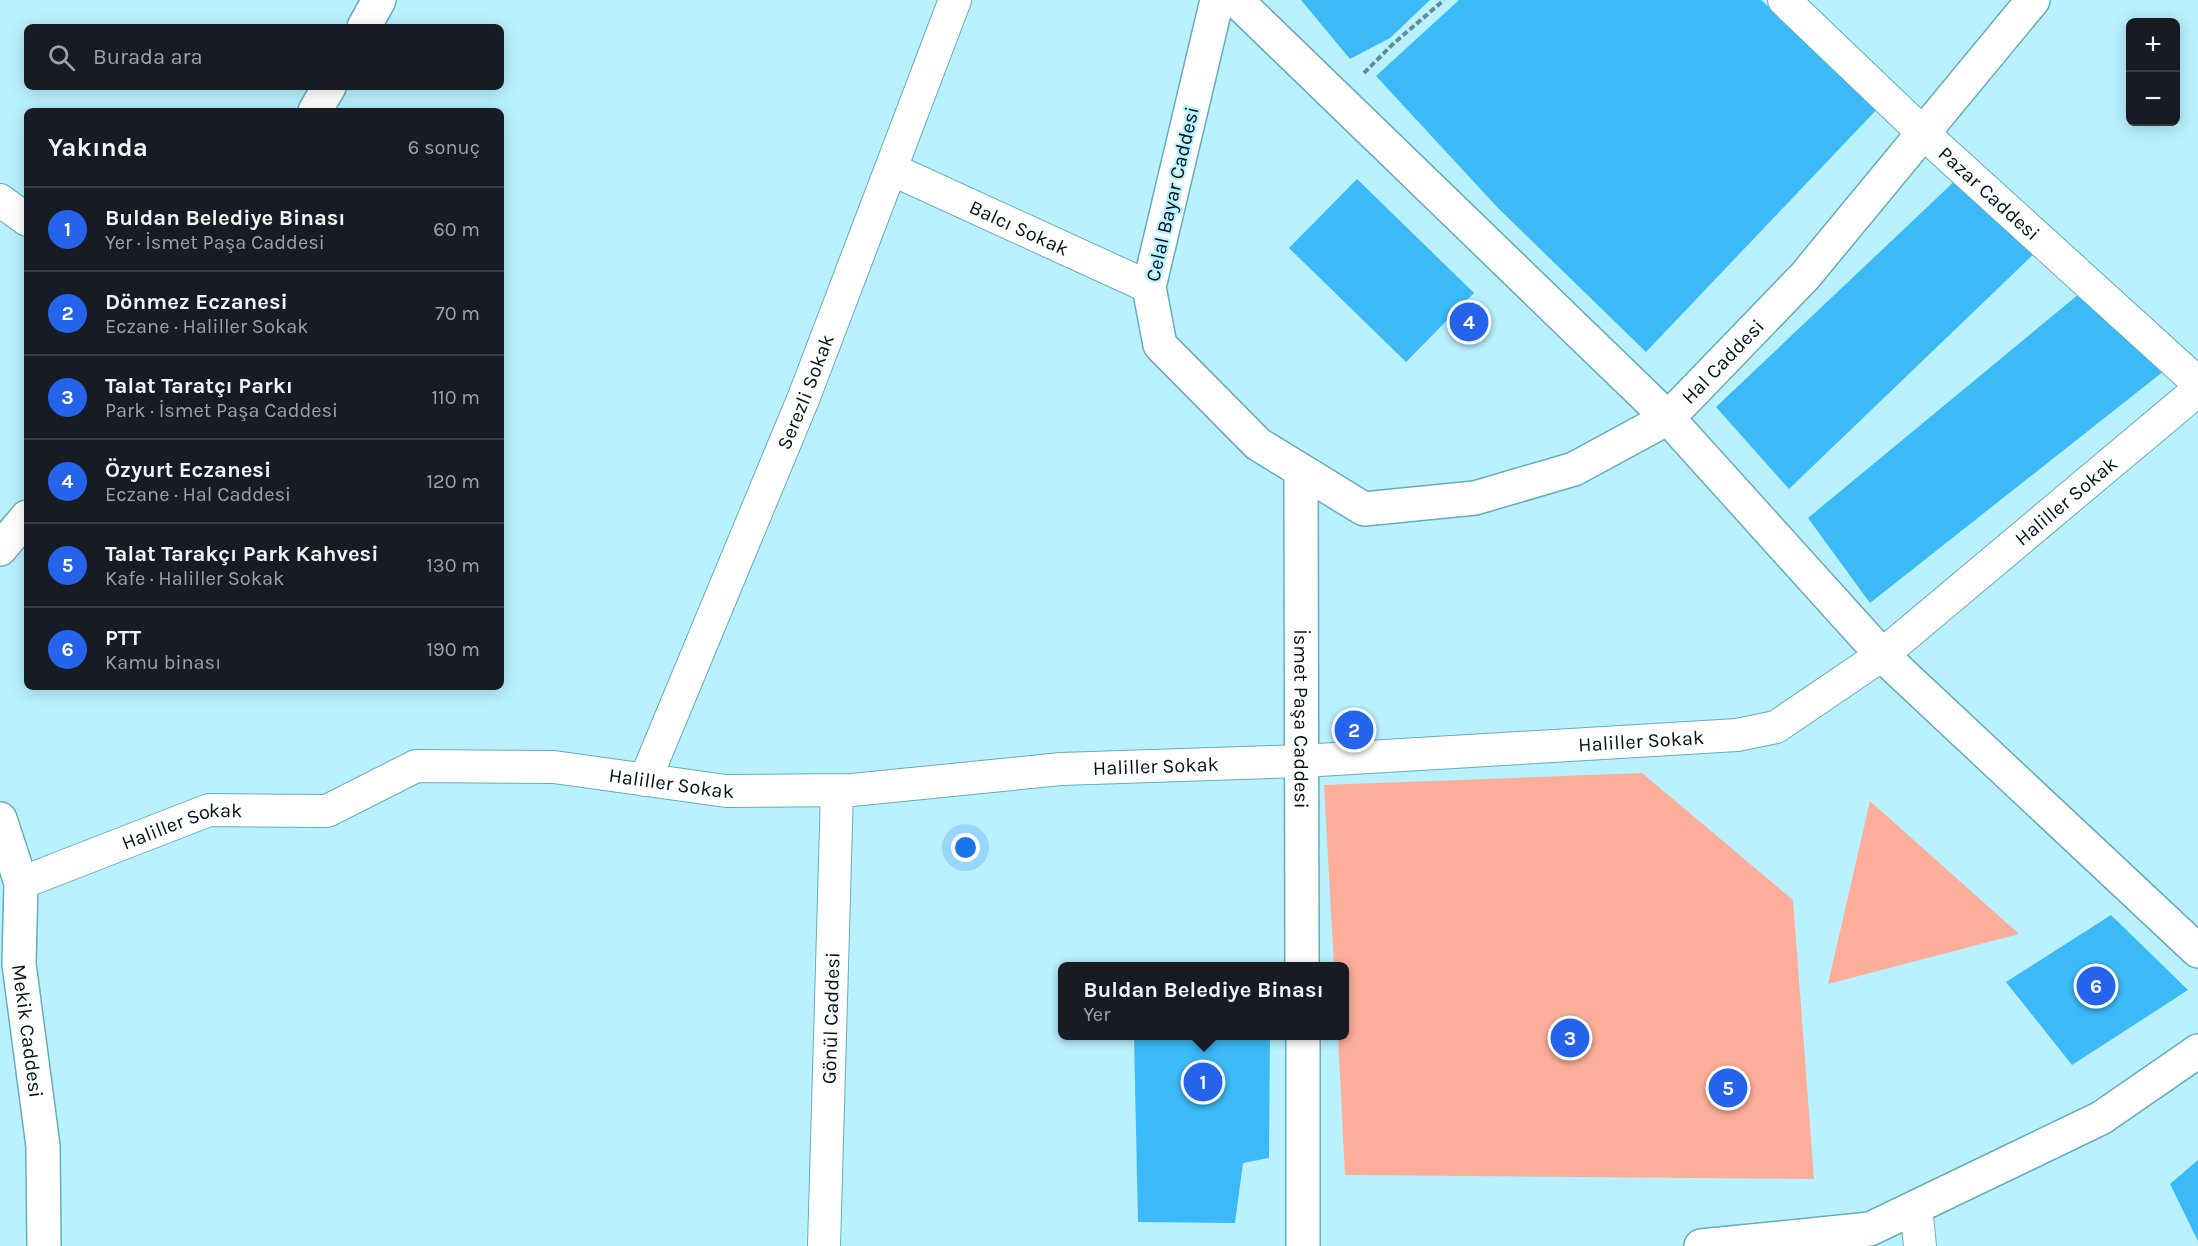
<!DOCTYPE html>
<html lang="tr">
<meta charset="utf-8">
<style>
body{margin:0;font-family:Karla,sans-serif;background:#20242c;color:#f1f3f6}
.controls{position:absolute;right:18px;top:18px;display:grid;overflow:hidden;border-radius:9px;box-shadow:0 3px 15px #0003}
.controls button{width:54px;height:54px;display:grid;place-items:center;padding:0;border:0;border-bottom:2px solid #363941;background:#171b24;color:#f1f3f6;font:30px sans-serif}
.you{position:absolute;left:966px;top:848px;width:21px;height:21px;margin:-15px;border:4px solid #fff;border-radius:50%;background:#1a73e8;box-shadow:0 0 0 9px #1a73e833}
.badge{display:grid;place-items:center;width:39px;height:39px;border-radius:50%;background:#2563eb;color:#fff;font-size:20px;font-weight:700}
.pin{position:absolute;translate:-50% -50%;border:3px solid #fff;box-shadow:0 2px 6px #0006}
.popup{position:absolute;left:1058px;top:962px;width:291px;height:78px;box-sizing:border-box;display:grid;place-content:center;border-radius:9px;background:#171b24;filter:drop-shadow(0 2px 4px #0005);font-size:20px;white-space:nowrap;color:#9ea1a6}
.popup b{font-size:22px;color:#f1f3f6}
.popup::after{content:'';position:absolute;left:50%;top:100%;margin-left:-12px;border:12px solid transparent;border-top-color:#171b24}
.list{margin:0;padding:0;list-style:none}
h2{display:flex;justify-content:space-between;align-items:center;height:78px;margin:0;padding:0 24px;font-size:26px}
h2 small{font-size:20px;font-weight:400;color:#9ea1a6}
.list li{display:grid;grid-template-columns:39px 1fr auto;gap:18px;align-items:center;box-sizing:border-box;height:84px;padding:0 24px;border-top:2px solid #363941}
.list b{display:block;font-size:22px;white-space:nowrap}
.list p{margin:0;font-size:20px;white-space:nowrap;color:#9ea1a6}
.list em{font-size:20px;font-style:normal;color:#9ea1a6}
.icon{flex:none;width:33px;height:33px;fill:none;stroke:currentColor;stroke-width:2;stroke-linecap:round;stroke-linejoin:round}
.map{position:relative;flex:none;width:2198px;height:1246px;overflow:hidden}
.search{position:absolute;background:#171b24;box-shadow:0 3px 15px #0003;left:24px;top:24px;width:480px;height:66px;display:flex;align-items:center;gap:15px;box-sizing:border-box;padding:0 21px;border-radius:9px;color:#9ea1a6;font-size:22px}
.panel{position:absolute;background:#171b24;box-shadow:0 3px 15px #0003;left:24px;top:108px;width:480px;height:582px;border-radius:9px}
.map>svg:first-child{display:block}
.green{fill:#fdae9b}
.building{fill:#3cbaf7}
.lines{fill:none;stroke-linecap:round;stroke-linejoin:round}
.street-casing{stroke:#66acbc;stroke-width:34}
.secondary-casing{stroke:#66acbc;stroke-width:36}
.path{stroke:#658c96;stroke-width:4;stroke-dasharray:6 3;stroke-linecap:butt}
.street{stroke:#fff;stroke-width:32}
.secondary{stroke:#fff;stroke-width:33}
.labels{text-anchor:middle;stroke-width:4.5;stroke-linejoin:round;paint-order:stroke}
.street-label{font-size:20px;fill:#001318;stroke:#b9f1ff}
</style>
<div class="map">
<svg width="2198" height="1246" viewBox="0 0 2198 1246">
<rect width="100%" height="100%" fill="#b9f1ff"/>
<g class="green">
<polygon points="1642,773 1793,900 1814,1179 1345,1175 1338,1036 1344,1036 1344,966 1334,966 1324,785"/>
<polygon points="1870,801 2019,934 1828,984"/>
</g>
<g class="building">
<polygon points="1301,0 1430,0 1390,38 1350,59"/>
<polygon points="1459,0 1761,0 1880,106 1646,352 1498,208 1376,76"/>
<polygon points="1959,177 2039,249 1789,489 1716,407"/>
<polygon points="1357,179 1474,293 1406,362 1289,248"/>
<polygon points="2085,289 2169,367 1870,603 1808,518"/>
<polygon points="2111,915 2188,990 2072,1065 2006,982"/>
<polygon points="1134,1036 1270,1036 1269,1158 1243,1163 1235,1223 1138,1222"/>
<polygon points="2198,1160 2198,1241 2170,1184"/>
</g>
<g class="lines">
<g class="street-casing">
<g id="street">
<path id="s1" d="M 1784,0 L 1923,133 L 2198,383"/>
<path id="s2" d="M 891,169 L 1149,287"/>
<polyline points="0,200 27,220"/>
<path id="s3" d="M 645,780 L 804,397 L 955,0"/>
<path id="s4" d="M 21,883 L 209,810 L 327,811 L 416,766 L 554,767 L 726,791 L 852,790 L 1061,769 L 1302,761 L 1737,735 L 1776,727 L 1882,655 L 2198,390"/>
<polyline points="1916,1207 1920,1246"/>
<path id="s5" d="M 824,1246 L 837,791"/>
</g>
</g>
<g class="secondary-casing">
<g id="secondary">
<path id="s6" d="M 1217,0 L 1149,287 L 1160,345 L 1258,444 L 1364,509 L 1475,498 L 1574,469 L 1668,418 L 1805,276 L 2033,0"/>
<polyline points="1236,0 1668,418 1882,655 2198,951"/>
<polyline points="364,27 379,0"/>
<polyline points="315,111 329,87"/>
<path id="s7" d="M 1301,471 L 1302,966"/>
<polyline points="0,549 27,517"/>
<path id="s8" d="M 0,819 L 21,883 L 19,964 L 43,1146 L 44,1246"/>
<polyline points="1303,1036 1303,1246"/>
<polyline points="1701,1246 1870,1229 2101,1118 2198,1051"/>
</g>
</g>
<polyline class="path" points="1364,73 1393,44 1444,0"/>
<use href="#street" class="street"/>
<use href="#secondary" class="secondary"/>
</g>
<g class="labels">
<g class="street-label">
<text transform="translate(1172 194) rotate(-77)" y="7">Celal Bayar Caddesi</text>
<text dy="7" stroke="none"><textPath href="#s1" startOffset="282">Pazar Caddesi</textPath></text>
<text dy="7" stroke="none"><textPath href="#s2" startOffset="141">Balcı Sokak</textPath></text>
<text dy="7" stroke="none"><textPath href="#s6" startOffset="1018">Hal Caddesi</textPath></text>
<text dy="7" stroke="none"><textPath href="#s3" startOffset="420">Serezli Sokak</textPath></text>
<text dy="7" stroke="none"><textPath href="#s4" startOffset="2152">Haliller Sokak</textPath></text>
<text dy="7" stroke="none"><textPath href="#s7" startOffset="248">İsmet Paşa Caddesi</textPath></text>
<text dy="7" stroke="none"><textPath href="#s4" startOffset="1648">Haliller Sokak</textPath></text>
<text dy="7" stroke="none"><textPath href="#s4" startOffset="1162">Haliller Sokak</textPath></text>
<text dy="7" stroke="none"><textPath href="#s4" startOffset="676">Haliller Sokak</textPath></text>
<text dy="7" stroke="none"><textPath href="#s4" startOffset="172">Haliller Sokak</textPath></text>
<text dy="7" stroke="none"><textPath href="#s5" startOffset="228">Gönül Caddesi</textPath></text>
<text dy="7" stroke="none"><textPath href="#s8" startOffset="216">Mekik Caddesi</textPath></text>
</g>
</g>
</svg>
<div class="controls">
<button>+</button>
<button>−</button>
</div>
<div class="you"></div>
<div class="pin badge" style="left:1203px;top:1082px">1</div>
<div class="popup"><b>Buldan Belediye Binası</b>Yer</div>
<div class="pin badge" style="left:1354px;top:730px">2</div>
<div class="pin badge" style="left:1570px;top:1038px">3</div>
<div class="pin badge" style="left:1469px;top:322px">4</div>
<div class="pin badge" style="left:1728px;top:1088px">5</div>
<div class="pin badge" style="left:2096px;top:986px">6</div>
<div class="search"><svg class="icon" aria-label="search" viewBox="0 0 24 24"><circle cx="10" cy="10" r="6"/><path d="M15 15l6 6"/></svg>Burada ara</div>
<section class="panel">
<h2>Yakında<small>6 sonuç</small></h2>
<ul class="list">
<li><span class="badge">1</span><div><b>Buldan Belediye Binası</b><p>Yer · İsmet Paşa Caddesi</p></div><em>60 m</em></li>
<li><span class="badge">2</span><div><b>Dönmez Eczanesi</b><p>Eczane · Haliller Sokak</p></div><em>70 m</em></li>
<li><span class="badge">3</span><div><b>Talat Taratçı Parkı</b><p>Park · İsmet Paşa Caddesi</p></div><em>110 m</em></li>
<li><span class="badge">4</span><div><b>Özyurt Eczanesi</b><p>Eczane · Hal Caddesi</p></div><em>120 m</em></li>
<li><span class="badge">5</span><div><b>Talat Tarakçı Park Kahvesi</b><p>Kafe · Haliller Sokak</p></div><em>130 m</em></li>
<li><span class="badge">6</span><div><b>PTT</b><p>Kamu binası</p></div><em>190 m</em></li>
</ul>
</section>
</div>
